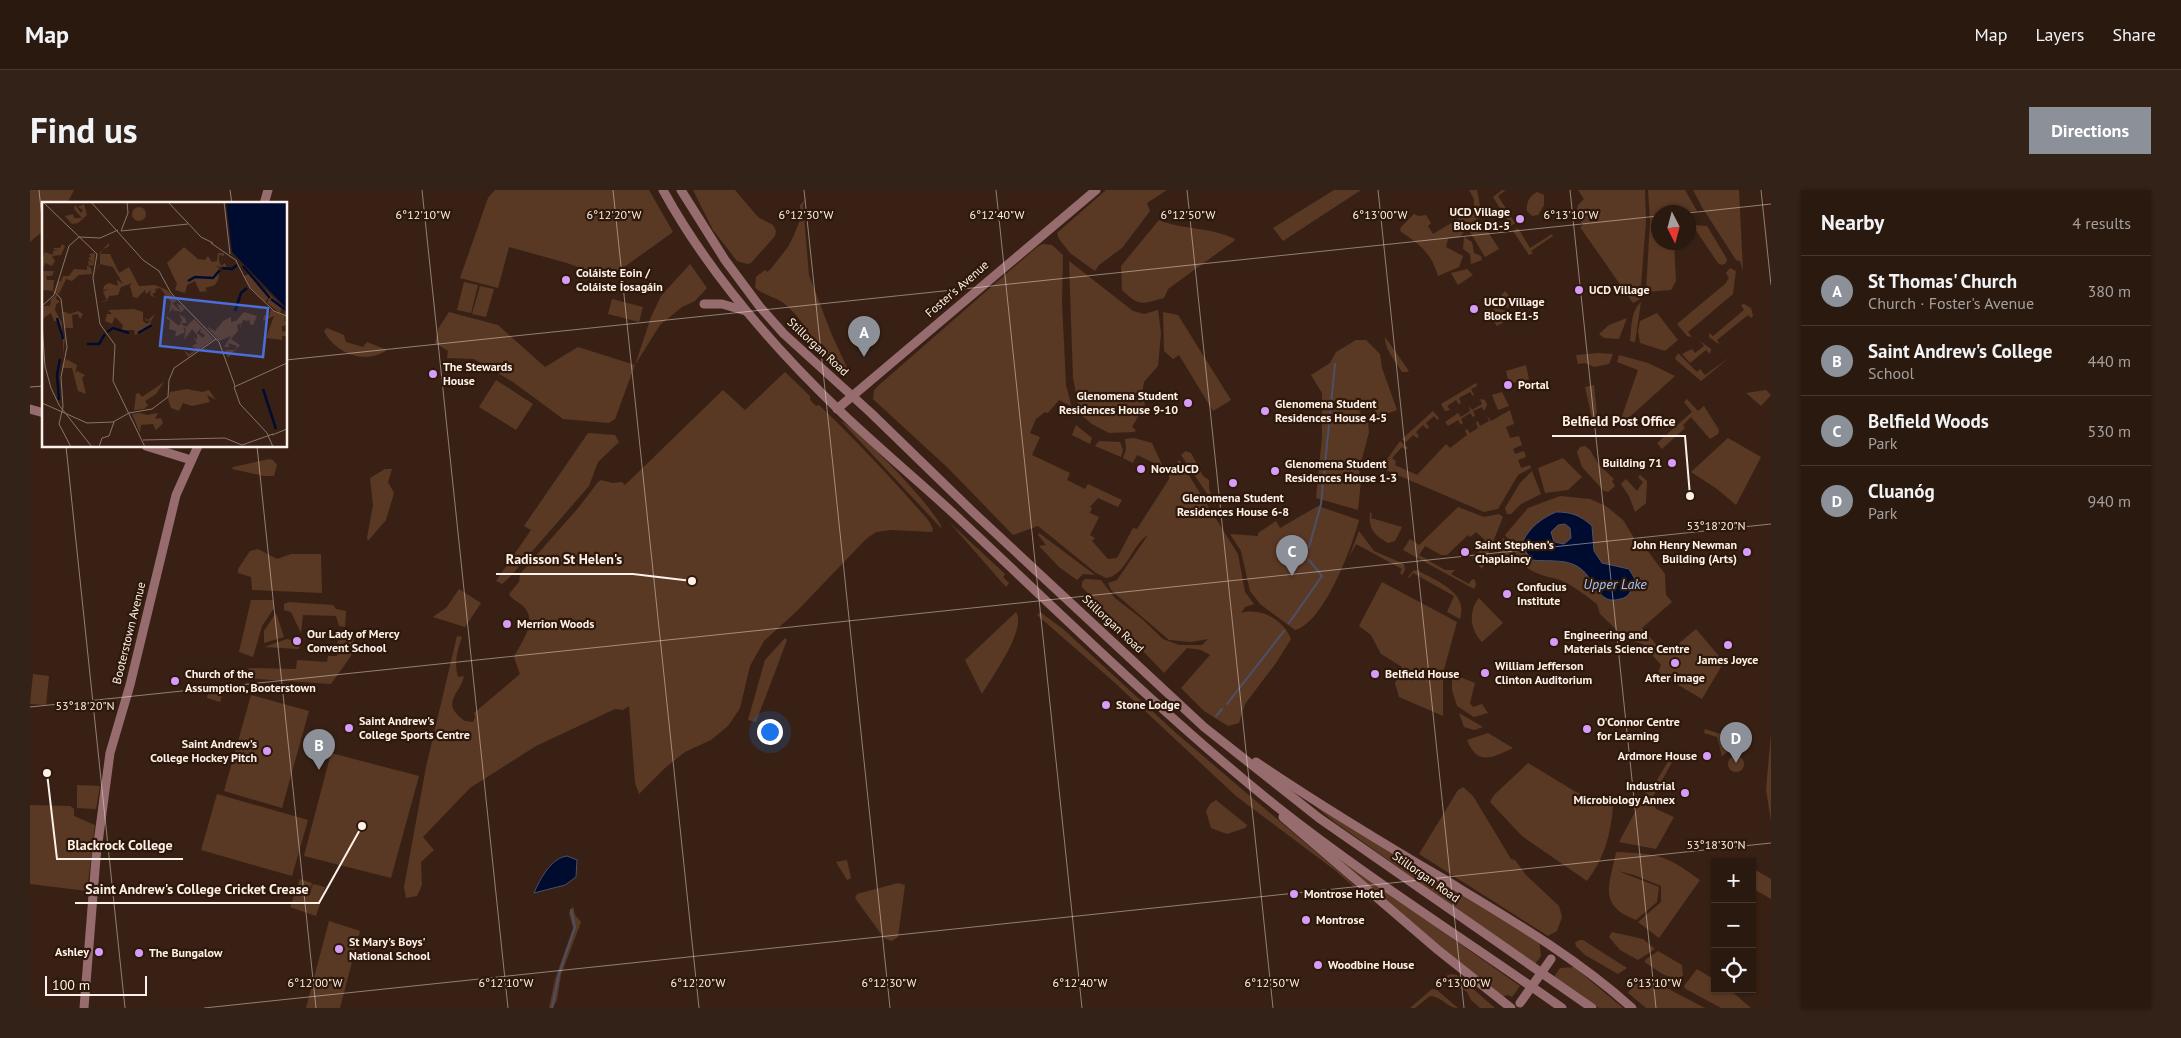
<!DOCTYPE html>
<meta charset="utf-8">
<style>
body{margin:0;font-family:"PT Sans",sans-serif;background:#322218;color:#f1f3f6}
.controls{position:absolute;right:15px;bottom:15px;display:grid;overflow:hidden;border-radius:0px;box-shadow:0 1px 4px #0004}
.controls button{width:45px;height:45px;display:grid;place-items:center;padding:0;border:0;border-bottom:1px solid #46382f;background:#2a190f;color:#f1f3f6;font:25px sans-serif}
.compass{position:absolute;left:1621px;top:15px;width:45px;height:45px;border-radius:50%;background:#2a190f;box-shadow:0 1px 4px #0004;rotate:174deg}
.scale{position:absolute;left:15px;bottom:12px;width:102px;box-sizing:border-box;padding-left:5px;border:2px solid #fef1ea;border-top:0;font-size:14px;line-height:18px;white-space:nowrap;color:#fef1ea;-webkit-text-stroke:4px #2d180a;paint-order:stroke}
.you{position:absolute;left:739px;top:541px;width:18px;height:18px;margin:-12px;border:4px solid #fff;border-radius:50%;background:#1a73e8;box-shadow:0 0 0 8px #1a73e833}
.badge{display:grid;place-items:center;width:32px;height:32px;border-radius:50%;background:#8c9099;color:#fff;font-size:16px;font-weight:700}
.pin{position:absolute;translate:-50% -41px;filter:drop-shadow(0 1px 2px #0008)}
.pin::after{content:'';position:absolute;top:26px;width:18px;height:15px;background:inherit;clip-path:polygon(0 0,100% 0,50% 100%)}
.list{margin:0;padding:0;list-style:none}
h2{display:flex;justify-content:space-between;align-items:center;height:65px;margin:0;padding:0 20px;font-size:21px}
h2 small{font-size:16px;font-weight:400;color:#a5a09e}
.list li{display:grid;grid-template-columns:32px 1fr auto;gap:15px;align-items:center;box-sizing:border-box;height:70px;padding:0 20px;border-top:1px solid #46382f}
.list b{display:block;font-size:19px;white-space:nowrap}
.list p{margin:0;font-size:16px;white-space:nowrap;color:#a5a09e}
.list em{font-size:16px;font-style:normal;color:#a5a09e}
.icon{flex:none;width:28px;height:28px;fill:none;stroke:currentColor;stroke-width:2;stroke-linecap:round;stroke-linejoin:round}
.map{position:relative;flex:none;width:1741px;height:818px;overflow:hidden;border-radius:0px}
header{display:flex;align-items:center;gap:30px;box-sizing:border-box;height:70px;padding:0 25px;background:#2a190f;border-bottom:1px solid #46382f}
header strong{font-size:24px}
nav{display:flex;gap:28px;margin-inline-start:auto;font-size:18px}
.intro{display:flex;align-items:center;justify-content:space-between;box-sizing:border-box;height:120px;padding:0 30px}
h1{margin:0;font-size:35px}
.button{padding:12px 22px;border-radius:0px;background:#8c9099;color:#fff;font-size:18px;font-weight:700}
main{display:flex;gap:30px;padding:0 30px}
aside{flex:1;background:#2a190f;border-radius:0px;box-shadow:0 1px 4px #0004}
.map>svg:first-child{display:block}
.green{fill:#5a3924}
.water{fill:#000b30;stroke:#4c5068;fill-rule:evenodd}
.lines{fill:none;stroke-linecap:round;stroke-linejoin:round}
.stream{stroke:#4c5068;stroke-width:2}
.secondary{stroke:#966c6f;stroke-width:9}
.secondary-bridge{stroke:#966c6f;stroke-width:9}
.ticks{fill:none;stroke:#fef1ea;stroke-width:1;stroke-opacity:0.45}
.poi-dot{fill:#d79bf9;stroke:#2d180a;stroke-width:2}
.labels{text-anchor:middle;stroke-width:4.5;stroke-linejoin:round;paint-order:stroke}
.poi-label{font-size:12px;font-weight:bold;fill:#fef1ea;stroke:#2d180a;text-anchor:start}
.street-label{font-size:12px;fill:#fef1ea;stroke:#2d180a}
.water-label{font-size:14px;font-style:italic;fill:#a0c5fc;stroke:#2d180a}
.inset-river{fill:none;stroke:#000b30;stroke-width:2.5}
.inset-road{fill:none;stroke:#87746a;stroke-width:1}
.view{fill:#4a6fdc;fill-opacity:0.15;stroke:#4a6fdc;stroke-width:2.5}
.inset-edge{fill:none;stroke:#fef1ea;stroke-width:2.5}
.ticks-label{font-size:12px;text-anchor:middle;fill:#fef1ea;stroke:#2d180a;stroke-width:4.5;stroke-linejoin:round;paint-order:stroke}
.leader{fill:none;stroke:#fef1ea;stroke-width:2}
.callout-dot{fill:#fef1ea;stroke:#2d180a;stroke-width:2}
.callout-label{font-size:14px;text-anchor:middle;font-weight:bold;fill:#fef1ea;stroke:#2d180a;stroke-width:4.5;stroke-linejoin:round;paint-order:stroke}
</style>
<header>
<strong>Map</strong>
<nav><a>Map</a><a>Layers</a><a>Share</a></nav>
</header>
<div class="intro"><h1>Find us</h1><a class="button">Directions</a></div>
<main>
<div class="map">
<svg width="1741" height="818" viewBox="0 0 1741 818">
<rect width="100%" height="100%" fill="#382114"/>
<g class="green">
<polygon points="0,0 44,0 37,14 14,14 14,40 0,52"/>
<polygon points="465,0 619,0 643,42 583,85 582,83 575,87 537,73 479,57 468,98 430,88 458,8"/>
<polygon points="663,0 705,0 728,27 743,35 746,41 745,46 721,73 717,74 707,71 683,40"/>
<polygon points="1076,0 1137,0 1117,13 1120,21 1092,58 1069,75 1065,81 1040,63 1029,49 1027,43"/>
<polygon points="1304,0 1331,0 1253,51 1243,38"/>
<path d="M 1439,0 L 1447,0 L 1452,26 L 1433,38 L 1435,41 L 1430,47 L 1418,49 L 1416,57 L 1433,66 L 1429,77 L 1408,86 C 1401,62 1390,55 1370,41 L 1371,37 L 1384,24 L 1388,26 L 1396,25 L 1401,33 L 1398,36 L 1403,44 L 1438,23 L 1444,16 L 1444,9 Z"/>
<polygon points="1472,0 1476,0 1468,6 1485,33 1481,36 1463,7"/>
<polygon points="1548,0 1615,0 1616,31 1610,109 1603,113 1550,37 1553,35 1546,24 1548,15 1554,9"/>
<polygon points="1618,0 1655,0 1667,21 1660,23 1653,18 1651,22 1628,22 1628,52 1644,53 1646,91 1641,100 1616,102 1620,31"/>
<polygon points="1663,0 1709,0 1713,81 1710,71 1706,70 1672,17"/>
<path d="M 1507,2 L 1514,5 L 1514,15 L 1508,25 L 1502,26 L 1497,21 C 1496,13 1499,6 1507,2 Z"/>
<path d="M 777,8 L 773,15 L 779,85 L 801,143 L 819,182 L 817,186 L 793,163 L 796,158 L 791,153 L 785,154 C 780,142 765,121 752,112 C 743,106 732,105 725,97 L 726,87 L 735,80 L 737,82 L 740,80 L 758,57 L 764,45 L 770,30 L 770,15 Z"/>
<path d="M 1129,30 C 1153,40 1181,37 1205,49 L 1204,51 L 1138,99 L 1134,108 C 1111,114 1110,117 1092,100 L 1091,76 Z"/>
<polygon points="1453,34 1469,59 1455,67 1440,42"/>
<polygon points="1663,35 1677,36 1697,69 1696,73 1692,75 1688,73 1665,39 1659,42 1659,37"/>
<polygon points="1488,38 1500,58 1522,44 1523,46 1501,61 1503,63 1499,65 1483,41"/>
<polygon points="1434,47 1442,52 1444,63 1451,66 1452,70 1441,74 1440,64 1433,59"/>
<path d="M 1013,54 L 1022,55 L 1033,65 L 1032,112 L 1036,195 L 1043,222 L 1039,220 L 1041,216 L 1029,210 L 1018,223 L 1015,222 L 1006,229 L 1000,243 L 1010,247 L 1002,265 L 1040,283 L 1037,290 L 1055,299 L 1058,294 L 1092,310 L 1088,317 L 1068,308 L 1060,317 L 1062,318 L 1060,323 L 1069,327 L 1060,345 L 1065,348 L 1062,351 L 1078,369 L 1087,368 L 1103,338 L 1107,339 L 1139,289 L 1139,285 L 1149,270 L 1150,271 L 1208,364 L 1215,402 L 1224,414 L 1215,417 L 1211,423 C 1231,417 1254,430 1261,449 L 1246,473 L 1215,514 L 1209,533 L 1198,536 L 1174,521 L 1151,498 L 1180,465 L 1171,460 L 1157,458 L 1134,483 L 1052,397 L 1052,392 L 1055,389 L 1071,390 L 1085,408 L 1112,429 L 1133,449 L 1149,455 L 1172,455 L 1178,449 L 1161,452 L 1139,450 L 1081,400 L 1078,393 L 1087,390 L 1118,345 C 1102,354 1096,386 1076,388 L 1066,383 L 1008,336 L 983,345 L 918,278 L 843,209 L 844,200 L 849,195 L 1007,57 Z"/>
<polygon points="1039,71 1103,121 1114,124 1128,120 1131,143 1128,176 1114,192 1112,204 1115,215 1102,237 1106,240 1104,242 1079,243 1062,234 1050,224 1043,188"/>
<polygon points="660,74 677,98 665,111 652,117 630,135 605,175 585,229 579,233 533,229 483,192 444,169 417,168 418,161 405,153 408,139 419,122 468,135 515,177 548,157 605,175 621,127 631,106"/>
<polygon points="1700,78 1706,81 1703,104 1658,142 1662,147 1657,146 1647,134 1695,94 1699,88 1696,83"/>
<polygon points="1437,79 1443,85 1428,95 1421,83"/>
<polygon points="434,92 448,95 441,123 427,120"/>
<polygon points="450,96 464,99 456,127 442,124"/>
<polygon points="1475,101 1485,113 1481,114 1478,118 1463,114"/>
<polygon points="582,109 613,117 609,132 578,124"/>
<path d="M 1611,112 L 1605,152 L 1600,151 C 1602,138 1600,122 1611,112 Z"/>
<polygon points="1714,114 1721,118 1723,126 1721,128 1718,125 1687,150 1690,155 1679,147 1679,143 1683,146 1714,120 1711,115"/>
<polygon points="1465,118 1484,123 1484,126 1467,136 1457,121 1458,119 1460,122"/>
<polygon points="1133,122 1148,125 1201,210 1183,221 1149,165 1143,169 1134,161"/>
<polygon points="1627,123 1648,150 1635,161 1610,153 1608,141 1610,131"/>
<polygon points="1597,128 1589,149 1574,148 1569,144 1579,135"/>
<path d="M 297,138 L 314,145 L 316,152 L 333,157 L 337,152 L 357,160 C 335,175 306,164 294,141 Z"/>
<path d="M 1355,147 L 1379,181 L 1377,182 L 1372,182 C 1366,172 1354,158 1355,147 Z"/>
<polygon points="1326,150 1336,150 1350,164 1352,178 1367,220 1349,227 1344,219 1338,218 1329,221 1338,233 1339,242 1329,280 1331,291 1328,320 1286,308 1292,247 1292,203 1281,185 1300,173 1306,162"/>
<polygon points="1670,151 1681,159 1680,164 1676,160 1660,173 1652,164 1662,159 1665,163 1674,156"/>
<polygon points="1568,163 1583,164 1579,174 1564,177 1555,173 1548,174 1546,165"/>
<polygon points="1648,163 1667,182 1670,179 1675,185 1700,167 1671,191 1645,169"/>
<polygon points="1589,165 1618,173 1645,186 1595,231 1591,229 1608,180 1587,172"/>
<polygon points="1496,175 1499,189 1479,194 1476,181"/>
<path d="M 755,182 L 780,206 L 780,210 L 786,216 L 789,215 C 828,252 864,291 899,331 L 903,339 L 902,342 L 862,340 L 846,342 L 836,349 L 767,421 L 734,451 L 720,476 L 710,518 L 698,536 L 681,550 L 655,562 L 636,577 L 609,604 L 605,593 L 599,516 L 593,520 L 585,519 L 506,556 L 440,598 L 393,647 L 404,660 L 391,672 L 392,695 L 387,706 L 376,708 L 374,697 L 396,577 L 427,446 L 432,447 C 427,462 424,472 428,487 L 434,486 C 430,505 409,513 435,531 L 443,532 L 445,527 L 444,523 L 490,484 L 484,467 C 491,452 509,432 493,416 C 489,412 481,409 479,404 L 489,392 L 490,384 L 549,317 L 568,292 L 571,290 L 583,293 L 592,292 L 595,295 L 693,200 L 715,220 Z"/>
<polygon points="466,190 503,214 486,240 449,217"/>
<polygon points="1446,193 1447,196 1441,199 1444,205 1443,206 1440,202 1429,208 1431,213 1429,214 1426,210 1417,216 1420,220 1415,221 1411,214"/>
<polygon points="1564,195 1568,234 1564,237 1555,197"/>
<polygon points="1736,200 1741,205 1731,216 1716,203"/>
<polygon points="1472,202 1479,216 1468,220 1462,205"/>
<polygon points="1450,209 1455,210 1457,215 1454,221 1452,217 1443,221 1445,226 1443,227 1440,223 1431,229 1433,233 1431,235 1428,230 1418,236 1415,232 1428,223 1431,227 1440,221 1439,216 1442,220 1452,214"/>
<polygon points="1657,209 1668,221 1674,216 1689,240 1688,244 1680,249 1661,227 1653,235 1655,238 1632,259 1627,253 1662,222 1654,212"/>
<polygon points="1480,220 1484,234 1476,237 1480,248 1489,246 1492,255 1483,259 1485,264 1494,261 1496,267 1488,270 1491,278 1500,275 1501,278 1488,285 1468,319 1454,322 1351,278 1370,251 1378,258 1376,260 1372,257 1362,268 1366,271 1365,275 1387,285 1416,254 1420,258 1437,245 1435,240 1437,239 1440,243 1448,238 1446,233 1448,231 1450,236 1459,231 1457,226 1461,231"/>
<polygon points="1403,221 1409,228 1407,230 1404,226 1396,233 1399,237 1397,239 1393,235 1386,242 1389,246 1387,248 1383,245 1376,252 1372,249"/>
<path d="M 811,231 C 828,238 909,323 912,339 Z"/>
<polygon points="1046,235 1062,248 1060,254 1042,245"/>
<polygon points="558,243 585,245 589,252 568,272 559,296 479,388 472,394 466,391 501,340 494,336"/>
<polygon points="1104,248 1122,253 1133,277 1107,265 1103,273 1093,268 1096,260 1095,249"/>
<polygon points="1698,248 1731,267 1706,315 1687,299 1661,282"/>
<polygon points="1069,251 1090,252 1093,260 1091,267 1065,256"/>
<polygon points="1555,256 1560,260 1569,275 1584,289 1582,291 1585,296 1578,302 1574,301 1552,277 1547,262 1550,257"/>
<polygon points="1156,261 1161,263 1173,286 1179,290 1179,299 1186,317 1151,265"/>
<polygon points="1533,268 1552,287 1538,300 1515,303 1508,278"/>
<polygon points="239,269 243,270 247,275 244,286 234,286 202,279 203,277"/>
<polygon points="355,279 362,279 358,292 364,303 356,330 338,351 337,348 343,315 340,288"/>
<polygon points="1502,281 1511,304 1491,314 1481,324 1477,324 1475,318 1490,293"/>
<polygon points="1610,285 1617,291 1616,313 1605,322 1599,306 1591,294 1596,289 1607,301 1613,292 1608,287"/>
<path d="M 1530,306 L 1560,309 L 1576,316 L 1593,330 L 1609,356 L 1617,360 L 1635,384 L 1636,405 L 1642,412 L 1612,438 L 1635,465 L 1666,439 L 1694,472 L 1672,509 L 1628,483 L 1631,475 L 1613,454 L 1596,449 L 1570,424 L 1567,414 C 1556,406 1543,395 1530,390 C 1518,386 1504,385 1494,375 C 1485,367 1483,354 1475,345 L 1498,318 Z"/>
<path d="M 1288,316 L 1329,330 C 1322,357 1294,433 1265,440 L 1230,414 L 1220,401 L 1211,361 L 1200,344 L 1228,346 L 1228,343 L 1246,331 L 1250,338 Z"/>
<polygon points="1428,317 1454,327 1469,324 1473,327 1452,379 1442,368 1451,359 1448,356 1455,350 1446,342 1440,347 1438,345 1417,365 1411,365 1395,356 1389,365 1415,380 1425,380 1421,384 1439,394 1442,389 1445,390 1446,395 1444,399 1373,360 1380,349 1389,355"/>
<path d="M 1340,322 L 1342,324 L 1341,328 L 1372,337 L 1365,351 L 1358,353 C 1344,345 1338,339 1340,322 Z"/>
<polygon points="919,332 975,384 973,387 979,393 976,397"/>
<polygon points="1329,341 1344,361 1374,374 1375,380 1372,385 1370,383 1372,379 1326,354 1319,367"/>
<polygon points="1009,343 1065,385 1053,384 1047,390 1029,377 1010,357 1009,356 1016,355 1008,345"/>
<polygon points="1473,348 1478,352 1487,372 1483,376 1469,361"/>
<polygon points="228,359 247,369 261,364 291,364 292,403 222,400 221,387 208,383 208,379 220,361"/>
<path d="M 1387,380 C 1406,391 1439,402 1430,429 L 1417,422 L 1424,406 L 1383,383 L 1379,388 L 1378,387 L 1383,381 Z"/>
<polygon points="1352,392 1427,432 1413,483 1413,526 1369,507 1365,493 1372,477 1351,464 1341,445 1329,436"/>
<polygon points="429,399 451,413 435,437 403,427 417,417"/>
<path d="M 1449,408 L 1473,433 L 1452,452 C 1440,440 1438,421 1449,408 Z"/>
<polygon points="221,410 243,410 244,418 232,436 223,467 209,462"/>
<polygon points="259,412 303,415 306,419 316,421 315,437 309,436 306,426 273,425 271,443 261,422 254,420 254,414"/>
<path d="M 986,422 C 997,439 962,487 952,504 L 935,470 Z"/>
<polygon points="1010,422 1033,439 1146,543 1313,685 1351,721 1306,681 1206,606 1084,492 1007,425"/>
<polygon points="246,423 254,447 234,453 234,441"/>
<polygon points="315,444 324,446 321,466 301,494 214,488 219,478 266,479 267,470 297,472 298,466 307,466 308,447 315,447"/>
<polygon points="755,448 757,450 726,532 718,530 735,470"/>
<polygon points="257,449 267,451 271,449 269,459 234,457"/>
<polygon points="3,484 19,486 16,515 0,514"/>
<polygon points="1422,484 1445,493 1440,513 1443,517 1452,514 1458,523 1444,527 1427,516 1422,500"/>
<polygon points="180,496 193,502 190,512 177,508"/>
<polygon points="221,505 279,521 252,618 194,601"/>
<polygon points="1429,523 1453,537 1444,540 1434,537"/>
<polygon points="1675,539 1697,546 1702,554 1700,560 1692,566 1687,547 1674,543"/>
<polygon points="1741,542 1741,631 1736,600"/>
<path d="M 1458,543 L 1483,558 C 1463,567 1448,577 1437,550 Z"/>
<polygon points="301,563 389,586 361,688 274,666"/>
<polygon points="1642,565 1645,567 1621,610 1626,619 1644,627 1626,659 1589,652 1619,596 1622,598"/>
<circle cx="1706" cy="574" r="8"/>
<path d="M 1498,573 L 1546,602 L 1583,616 C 1581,644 1574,669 1557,691 L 1492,646 L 1460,612 L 1464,605 Z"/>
<polygon points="47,595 70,596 66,619 47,618"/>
<polygon points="1433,597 1443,606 1481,669 1485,670 1496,685 1529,716 1532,727 1527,741 1518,746 1389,664 1428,600"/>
<polygon points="187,604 278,630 262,686 171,660"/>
<polygon points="1186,610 1217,635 1215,638 1197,644 1181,638 1176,621 1180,614"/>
<polygon points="1280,612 1509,750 1511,766 1505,774 1306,633"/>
<polygon points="0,615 40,616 44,619 44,626 65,635 57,701 0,694"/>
<polygon points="1289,655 1490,796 1482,807 1478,805 1471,807"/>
<path d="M 1586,662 C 1628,664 1635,664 1670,690 L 1629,748 L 1608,732 L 1631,712 L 1631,696 L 1604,685 L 1588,681 L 1629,697 L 1627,712 L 1606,730 C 1567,715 1580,694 1586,662 Z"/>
<polygon points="817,670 821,688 817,690 806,672"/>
<polygon points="1722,678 1741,689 1741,709 1722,698"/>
<polygon points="270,689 282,693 279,706 283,694 295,697 286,726 260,717"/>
<polygon points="868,693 875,695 868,747 861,751 854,748 825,708 827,704"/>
<polygon points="543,716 545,725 551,732 531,785 527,810 523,818 519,818 525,789 543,738 539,723"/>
<polygon points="299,731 330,741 310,818 276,818"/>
<polygon points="1582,742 1613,749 1625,759 1608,770 1590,760 1579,747"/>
<polygon points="1549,750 1553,750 1597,778 1588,784 1555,765 1546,756 1545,753"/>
<path d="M 1628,761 L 1652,775 L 1653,785 L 1650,789 C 1637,789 1625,779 1615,772 L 1615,770 Z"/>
<polygon points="1544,777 1593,818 1569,818 1524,787 1530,778"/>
<polygon points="1667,779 1685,790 1685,799 1699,799 1721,818 1691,818 1656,799 1654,796"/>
<polygon points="1421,784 1427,785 1465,818 1450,818 1441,810 1437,802 1416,786"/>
<polygon points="1609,792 1625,792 1675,818 1616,818 1598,803 1603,796"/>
<path d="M 1402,799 L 1407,800 L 1428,818 C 1417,818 1413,807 1400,806 L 1385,818 L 1380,818 Z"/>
</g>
<g class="water">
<path d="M 1526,322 C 1541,322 1550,325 1562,336 L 1564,361 L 1572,373 L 1599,379 L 1605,389 C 1602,398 1601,407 1590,409 C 1568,416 1565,389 1551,379 C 1538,368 1518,372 1502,370 L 1496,362 L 1493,351 C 1500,337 1512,328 1526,322 ZM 1535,334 L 1540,338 L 1541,348 L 1534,354 L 1524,352 L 1521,342 L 1528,335 Z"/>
<path d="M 537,666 L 547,670 L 546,687 L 535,695 L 504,703 C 510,689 521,668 537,666 Z"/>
</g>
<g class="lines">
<g class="stream">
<polyline points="1279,357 1291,314 1305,174"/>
<polyline points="1259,433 1292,386 1279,370"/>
<polyline points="1197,514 1254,441"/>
<polyline points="1186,526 1192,519"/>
<polyline points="522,818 529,784 545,737 541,720"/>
</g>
<g class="secondary">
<path d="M 633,0 C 679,84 744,158 813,224 C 849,258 887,290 923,323 C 1029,422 1133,525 1246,616 C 1337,688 1437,751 1532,818"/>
<polyline points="651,0 695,70 730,117 754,144 841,223 944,323 1174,537 1289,628 1562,818"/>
<polyline points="234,14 238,0"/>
<polyline points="674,114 692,114 716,121"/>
<polyline points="0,219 14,223"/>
<polyline points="807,219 1066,0"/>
<polyline points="116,256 161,270"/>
<path d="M 1226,572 C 1287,613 1349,651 1412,688 C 1478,728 1544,766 1602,818"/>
<polyline points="1253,627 1408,760 1481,818"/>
<polyline points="54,818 66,668 80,563 100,495 146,305 168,256"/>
</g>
<polyline class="secondary-bridge" points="1490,813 1521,769"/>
</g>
<path class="ticks" d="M 9,0 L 14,47M 200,0 L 202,14M 392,0 L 478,818M 583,0 L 669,818M 774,0 L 860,818M 966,0 L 1052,818M 1157,0 L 1243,818M 1348,0 L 1434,818M 1540,0 L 1626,818M 1731,0 L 1741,95M 1658,23 L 1741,14M 256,170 L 1628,26M 0,197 L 14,196M 36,256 L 95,818M 227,256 L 286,818M 0,517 L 1741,334M 174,818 L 1741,653"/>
<g class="poi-dot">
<circle cx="1490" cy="29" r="5"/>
<circle cx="536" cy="90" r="5"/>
<circle cx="1549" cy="100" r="5"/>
<circle cx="1444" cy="119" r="5"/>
<circle cx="403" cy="184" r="5"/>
<circle cx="1478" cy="195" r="5"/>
<circle cx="1158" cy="213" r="5"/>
<circle cx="1235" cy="221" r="5"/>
<circle cx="1642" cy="273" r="5"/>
<circle cx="1111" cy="279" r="5"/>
<circle cx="1245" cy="281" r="5"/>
<circle cx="1203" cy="293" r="5"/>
<circle cx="1435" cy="362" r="5"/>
<circle cx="1717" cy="362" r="5"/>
<circle cx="1477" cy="404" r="5"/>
<circle cx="477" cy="434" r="5"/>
<circle cx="267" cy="451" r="5"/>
<circle cx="1524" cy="452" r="5"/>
<circle cx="1698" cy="455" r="5"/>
<circle cx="1645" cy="473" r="5"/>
<circle cx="1455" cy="483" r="5"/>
<circle cx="1345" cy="484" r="5"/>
<circle cx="145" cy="491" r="5"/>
<circle cx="1076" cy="515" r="5"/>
<circle cx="319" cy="538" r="5"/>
<circle cx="1557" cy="539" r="5"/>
<circle cx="237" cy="561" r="5"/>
<circle cx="1677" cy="566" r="5"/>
<circle cx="1655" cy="603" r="5"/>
<circle cx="1264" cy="704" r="5"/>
<circle cx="1276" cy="730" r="5"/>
<circle cx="309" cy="759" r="5"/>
<circle cx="69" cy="762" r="5"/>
<circle cx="109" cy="763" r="5"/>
<circle cx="1288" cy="775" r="5"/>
</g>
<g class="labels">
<g class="poi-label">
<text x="1480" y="26" text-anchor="end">UCD Village<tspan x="1480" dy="14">Block D1-5</tspan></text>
<text x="546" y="87">Coláiste Eoin /<tspan x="546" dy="14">Coláiste Íosagáin</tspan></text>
<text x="1559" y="104">UCD Village</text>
<text x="1454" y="116">UCD Village<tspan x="1454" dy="14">Block E1-5</tspan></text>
<text x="413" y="181">The Stewards<tspan x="413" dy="14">House</tspan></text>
<text x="1488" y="199">Portal</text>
<text x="1148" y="210" text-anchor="end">Glenomena Student<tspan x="1148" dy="14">Residences House 9-10</tspan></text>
<text x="1245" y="218">Glenomena Student<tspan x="1245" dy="14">Residences House 4-5</tspan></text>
<text x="1632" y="277" text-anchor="end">Building 71</text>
<text x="1255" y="278">Glenomena Student<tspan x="1255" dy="14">Residences House 1-3</tspan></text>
<text x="1121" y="283">NovaUCD</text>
<text x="1203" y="312" text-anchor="middle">Glenomena Student<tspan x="1203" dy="14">Residences House 6-8</tspan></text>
<text x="1445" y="359">Saint Stephen's<tspan x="1445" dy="14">Chaplaincy</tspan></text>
<text x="1707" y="359" text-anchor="end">John Henry Newman<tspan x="1707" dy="14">Building (Arts)</tspan></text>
<text x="1487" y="401">Confucius<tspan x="1487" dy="14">Institute</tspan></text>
<text x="487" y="438">Merrion Woods</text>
<text x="277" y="448">Our Lady of Mercy<tspan x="277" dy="14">Convent School</tspan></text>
<text x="1534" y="449">Engineering and<tspan x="1534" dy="14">Materials Science Centre</tspan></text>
<text x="1698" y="474" text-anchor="middle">James Joyce</text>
<text x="1465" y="480">William Jefferson<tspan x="1465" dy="14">Clinton Auditorium</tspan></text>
<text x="155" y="488">Church of the<tspan x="155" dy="14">Assumption, Booterstown</tspan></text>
<text x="1355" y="488">Belfield House</text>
<text x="1645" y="492" text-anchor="middle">After image</text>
<text x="1086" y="519">Stone Lodge</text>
<text x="329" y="535">Saint Andrew's<tspan x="329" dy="14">College Sports Centre</tspan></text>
<text x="1567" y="536">O'Connor Centre<tspan x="1567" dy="14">for Learning</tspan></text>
<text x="227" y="558" text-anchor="end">Saint Andrew's<tspan x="227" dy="14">College Hockey Pitch</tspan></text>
<text x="1667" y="570" text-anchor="end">Ardmore House</text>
<text x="1645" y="600" text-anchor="end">Industrial<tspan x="1645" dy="14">Microbiology Annex</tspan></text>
<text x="1274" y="708">Montrose Hotel</text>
<text x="1286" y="734">Montrose</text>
<text x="319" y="756">St Mary's Boys'<tspan x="319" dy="14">National School</tspan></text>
<text x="59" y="766" text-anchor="end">Ashley</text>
<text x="119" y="767">The Bungalow</text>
<text x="1298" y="779">Woodbine House</text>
</g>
<g class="street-label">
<text transform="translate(927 99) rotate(-41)" y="4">Foster's Avenue</text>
<text transform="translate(788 157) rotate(43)" y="4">Stillorgan Road</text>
<text transform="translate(1083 434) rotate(43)" y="4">Stillorgan Road</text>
<text transform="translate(99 443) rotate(-76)" y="4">Booterstown Avenue</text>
<text transform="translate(1396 687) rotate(35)" y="4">Stillorgan Road</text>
</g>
<g class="water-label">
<text x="1585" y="399">Upper Lake</text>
</g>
</g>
<g transform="translate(12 12)">
<rect width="245" height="245" fill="#382114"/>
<path d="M 42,2 L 45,13 L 36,21 L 30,22 L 23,14 L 31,12 L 32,16 L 40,16 L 32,7 L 33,3 L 39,11 L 41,8 L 36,5 ZM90 12a7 7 0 1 1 14 0a7 7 0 1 1-14 0ZM 67,41 L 67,44 L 60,48 L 59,52 L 68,52 L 77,71 L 87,65 L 97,84 L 113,83 L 125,88 L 135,99 L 130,101 L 138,109 L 135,101 L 143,106 L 140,110 L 131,108 L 132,105 L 127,111 L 129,100 L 118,86 L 113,87 L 114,90 L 110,92 L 114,96 L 108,93 L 109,88 L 104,92 L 103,88 L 95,96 L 91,95 L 88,84 L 90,81 L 79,85 L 76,93 L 67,94 L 65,99 L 57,100 L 65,98 L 61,90 L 66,87 L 61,88 L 62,84 L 67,81 L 76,84 L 75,78 L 81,82 L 71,65 L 58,62 L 57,64 L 53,70 L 58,61 L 58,52 L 59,49 ZM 20,42 L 23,44 L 19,53 L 10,54 L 13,59 L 10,64 L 3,61 L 2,66 L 0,58 L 3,50 L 11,53 L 11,49 L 17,48 L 13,48 L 11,46 L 18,46 ZM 142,45 L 156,57 L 163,58 L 166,54 L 170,60 L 175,59 L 176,51 L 182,51 L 182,54 L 177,53 L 177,59 L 179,64 L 183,61 L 185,66 L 174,64 L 178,67 L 176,78 L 173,83 L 163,86 L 165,89 L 158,90 L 153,79 L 145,83 L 143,91 L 133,88 L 135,82 L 125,61 ZM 47,52 L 53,51 L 52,63 L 45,64 L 49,66 L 50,72 L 37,73 L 30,79 L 24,77 L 17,92 L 13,89 L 15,80 L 19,79 L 21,74 L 27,74 L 32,67 L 45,68 L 45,64 L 47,63 L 46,58 L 52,62 L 46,56 L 49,55 ZM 0,69 L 12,69 L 10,74 L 4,74 L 5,78 L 12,78 L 11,89 L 1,88 ZM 207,72 L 245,109 L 245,113 L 242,108 L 239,107 L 238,111 L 225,101 L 227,95 L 223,100 L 208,85 L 202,74 ZM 15,92 L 14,97 L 18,100 L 14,102 L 13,108 L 20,121 L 20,135 L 23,136 L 21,153 L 21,137 L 19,136 L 18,132 L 16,120 L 12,119 L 9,111 L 0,117 L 0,104 L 8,104 L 9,97 ZM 92,107 L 101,110 L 101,119 L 105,122 L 109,118 L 105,119 L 102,116 L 106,118 L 113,112 L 108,121 L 111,123 L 93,133 L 92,128 L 80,128 L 81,123 L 73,115 L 70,122 L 63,119 L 65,112 L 70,112 L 66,108 ZM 229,107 L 243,114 L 242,119 L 244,120 L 243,124 L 240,124 L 240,129 L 245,130 L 245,134 L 240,134 L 240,138 L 224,136 L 232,114 L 221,119 L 222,113 L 227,114 ZM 20,109 L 28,112 L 36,109 L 41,112 L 38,117 L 36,112 L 30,113 L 31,126 L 23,126 ZM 202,110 L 215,114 L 211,123 L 208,122 L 208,116 L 207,119 L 201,118 L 198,128 L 199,121 L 195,123 L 196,129 L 189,137 L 198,143 L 186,156 L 183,148 L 193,148 L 195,144 L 186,141 L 187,145 L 182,145 L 189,134 L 177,139 L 166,126 L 166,125 L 173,129 L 181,119 L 189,115 L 189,120 L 194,119 ZM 137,112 L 143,116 L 145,121 L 139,121 L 141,123 L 144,125 L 152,117 L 172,137 L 146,155 L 142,148 L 147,152 L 155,147 L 150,144 L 155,141 L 151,135 L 155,138 L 155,131 L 161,136 L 163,133 L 158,130 L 159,126 L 154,132 L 150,127 L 142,138 L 144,127 L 141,125 L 143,130 L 133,135 L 134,129 L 127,127 L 128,119 L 124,116 L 125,114 L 137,124 L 140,118 ZM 24,157 L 35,163 L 33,171 L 35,169 L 43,173 L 40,176 L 44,192 L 36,189 L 30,166 L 20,166 ZM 122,180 L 114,192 L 103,199 L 106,203 L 102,207 L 92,208 L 94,192 L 97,191 L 100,195 ZM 145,187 L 160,190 L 167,188 L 174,198 L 165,193 L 168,200 L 150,204 L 141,201 L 137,209 L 129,206 L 126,197 L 128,190 ZM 98,211 L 105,213 L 116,211 L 113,217 L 119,216 L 121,221 L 114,228 L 111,222 L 99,223 L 98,231 L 90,212 Z" fill="#5a3924"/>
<path d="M 184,0 L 245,0 L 245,107 L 190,50 Z" fill="#000b30"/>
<path class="inset-river" d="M 201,64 L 228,96M 180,66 L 190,67 L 195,63M 146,79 L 153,75 L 171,76 L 178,68M 229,97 L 245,109M 193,109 L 199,91 L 205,86M 15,116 L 21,137M 65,130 L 71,126 L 87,131M 96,131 L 110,123M 45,142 L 57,142 L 63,132M 221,187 L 234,227M 17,198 L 15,173 L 18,157"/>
<path class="inset-road" d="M 1,0 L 55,52 L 51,76 L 58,122 L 73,143 L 71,179 L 103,245M 49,0 L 101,58 L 117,69 L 129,91 L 177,140 L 193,184M 126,0 L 159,35 L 171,41M 182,0 L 188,52M 79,29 L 146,22M 79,29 L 86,11 L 85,0M 37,35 L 58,36 L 76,28M 169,41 L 195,59M 194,59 L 208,86 L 232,109 L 245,114M 12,89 L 19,97 L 25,145 L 19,175 L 21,205 L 17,222 L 29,245M 0,104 L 12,93 L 27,44 L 37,35M 0,122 L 3,164 L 9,186 L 17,203 L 50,245M 0,201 L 45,221 L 71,220 L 87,211 L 110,207 L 126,195 L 127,178 L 132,166 L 174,137M 230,233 L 245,227M 101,238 L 183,236 L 200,243 L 231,232M 57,245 L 60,236 L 67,234 L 72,220M 231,245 L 225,231 L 198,202 L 192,185 L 245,161"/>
<path class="view" d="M 123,95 L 226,106 L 221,155 L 118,144 Z"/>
<rect width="245" height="245" class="inset-edge"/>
</g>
<g class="ticks-label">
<text x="393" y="29">6°12'10"W</text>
<text x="584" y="29">6°12'20"W</text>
<text x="776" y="29">6°12'30"W</text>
<text x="967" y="29">6°12'40"W</text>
<text x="1158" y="29">6°12'50"W</text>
<text x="1350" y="29">6°13'00"W</text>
<text x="1541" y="29">6°13'10"W</text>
<text x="1686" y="340">53°18'20"N</text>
<text x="55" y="520">53°18'20"N</text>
<text x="1686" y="659">53°18'30"N</text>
<text x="285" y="797">6°12'00"W</text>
<text x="476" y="797">6°12'10"W</text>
<text x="668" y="797">6°12'20"W</text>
<text x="859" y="797">6°12'30"W</text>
<text x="1050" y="797">6°12'40"W</text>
<text x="1242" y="797">6°12'50"W</text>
<text x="1433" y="797">6°13'00"W</text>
<text x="1624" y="797">6°13'10"W</text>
</g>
<path class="leader" d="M1660 306L1655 246H1522M662 391L603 384H466M17 583L27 669H153M332 636L289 713H45"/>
<g class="callout-dot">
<circle cx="1660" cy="306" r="5"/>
<circle cx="662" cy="391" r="5"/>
<circle cx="17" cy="583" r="5"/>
<circle cx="332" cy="636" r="5"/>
</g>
<g class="callout-label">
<text x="1589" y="236">Belfield Post Office</text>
<text x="534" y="374">Radisson St Helen's</text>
<text x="90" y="660">Blackrock College</text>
<text x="167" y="704">Saint Andrew's College Cricket Crease</text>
</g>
</svg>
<div class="controls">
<button>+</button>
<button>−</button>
<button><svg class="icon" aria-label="locate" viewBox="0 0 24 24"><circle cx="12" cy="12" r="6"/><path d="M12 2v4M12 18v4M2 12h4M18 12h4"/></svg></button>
</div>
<svg class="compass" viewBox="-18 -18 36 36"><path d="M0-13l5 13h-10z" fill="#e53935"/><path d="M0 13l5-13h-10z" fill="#a5a09e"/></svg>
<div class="scale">100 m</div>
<div class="you"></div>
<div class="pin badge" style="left:834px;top:167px">A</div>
<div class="pin badge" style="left:289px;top:580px">B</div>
<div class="pin badge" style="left:1262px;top:386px">C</div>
<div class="pin badge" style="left:1706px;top:573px">D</div>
</div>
<aside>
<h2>Nearby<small>4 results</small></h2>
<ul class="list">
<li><span class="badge">A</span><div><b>St Thomas' Church</b><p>Church · Foster's Avenue</p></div><em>380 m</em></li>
<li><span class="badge">B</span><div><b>Saint Andrew's College</b><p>School</p></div><em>440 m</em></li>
<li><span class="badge">C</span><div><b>Belfield Woods</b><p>Park</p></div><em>530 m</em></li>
<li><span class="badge">D</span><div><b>Cluanóg</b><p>Park</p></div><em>940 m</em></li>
</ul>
</aside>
</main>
